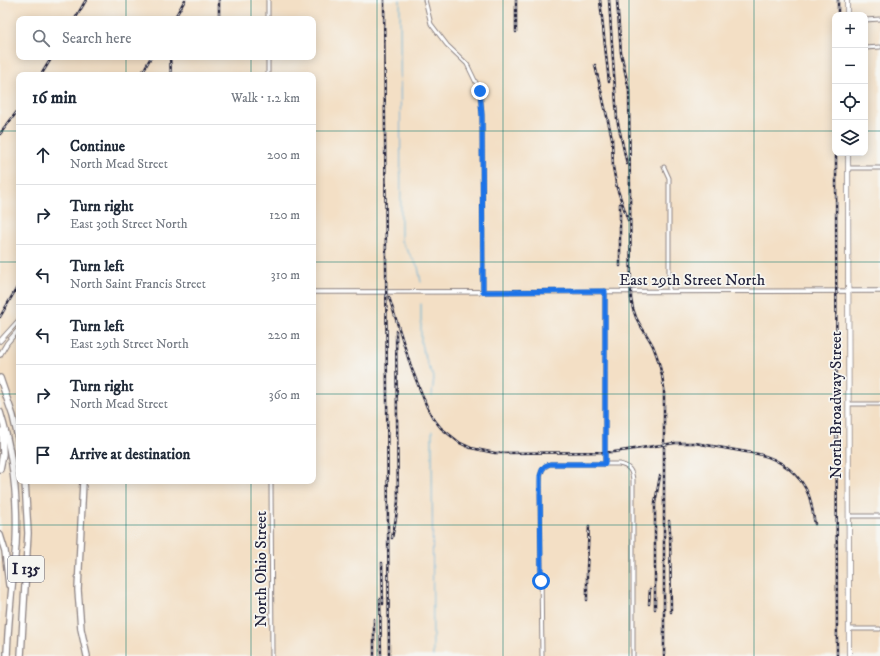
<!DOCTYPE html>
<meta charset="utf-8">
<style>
body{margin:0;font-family:"IM FELL DW Pica",serif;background:#f6f6f7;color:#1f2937}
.controls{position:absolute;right:12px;top:12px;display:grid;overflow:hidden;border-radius:8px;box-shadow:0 2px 10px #0003}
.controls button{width:36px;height:36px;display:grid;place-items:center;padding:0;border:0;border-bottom:1px solid #e0e1e3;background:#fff;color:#1f2937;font:20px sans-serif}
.stop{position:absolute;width:12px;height:12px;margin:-9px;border:3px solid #1a73e8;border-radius:50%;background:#fff}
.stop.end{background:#1a73e8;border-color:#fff;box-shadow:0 1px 4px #0008}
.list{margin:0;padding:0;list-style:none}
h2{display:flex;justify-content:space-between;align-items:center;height:52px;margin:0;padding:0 16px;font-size:17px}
h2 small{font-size:13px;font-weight:400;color:#747a83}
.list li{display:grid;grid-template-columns:26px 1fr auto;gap:12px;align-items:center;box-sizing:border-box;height:60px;padding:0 16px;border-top:1px solid #e0e1e3}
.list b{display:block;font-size:15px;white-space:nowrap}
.list p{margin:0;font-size:13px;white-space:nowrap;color:#747a83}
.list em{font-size:13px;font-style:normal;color:#747a83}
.icon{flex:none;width:22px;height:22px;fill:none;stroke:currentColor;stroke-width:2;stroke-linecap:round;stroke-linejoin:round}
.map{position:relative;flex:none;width:880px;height:656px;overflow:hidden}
.search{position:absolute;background:#fff;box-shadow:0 2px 10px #0003;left:16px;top:16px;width:300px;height:44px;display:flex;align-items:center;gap:10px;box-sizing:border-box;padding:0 14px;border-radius:8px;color:#747a83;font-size:15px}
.panel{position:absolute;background:#fff;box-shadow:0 2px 10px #0003;left:16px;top:72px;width:300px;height:412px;border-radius:8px}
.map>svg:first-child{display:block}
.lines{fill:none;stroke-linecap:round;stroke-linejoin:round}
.stream{stroke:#5dadd7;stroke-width:1}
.minor-casing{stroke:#8a8080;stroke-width:5}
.tertiary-casing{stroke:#8a8080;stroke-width:5.5}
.primary-casing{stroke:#8a8080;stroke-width:6}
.motorway-casing{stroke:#8a8080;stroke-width:8}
.minor{stroke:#fff;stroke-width:3}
.tertiary{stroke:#fff;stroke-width:3.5}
.primary{stroke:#fff;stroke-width:4.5}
.motorway{stroke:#fff;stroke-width:5.5}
.rail-casing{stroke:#22223b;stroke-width:2.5}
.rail{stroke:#f6f6f2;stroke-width:1;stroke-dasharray:3;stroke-linecap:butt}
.route{stroke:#1a73e8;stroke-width:5}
.grid{fill:none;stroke:#0f766e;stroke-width:1;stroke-opacity:0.55}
.labels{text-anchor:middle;stroke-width:3.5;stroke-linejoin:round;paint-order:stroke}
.shield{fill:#f6f6f2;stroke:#626272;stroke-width:1}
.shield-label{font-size:15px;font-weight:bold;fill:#22223b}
.street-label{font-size:16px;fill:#22223b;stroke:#f6f6f2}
</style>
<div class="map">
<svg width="880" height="656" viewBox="0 0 880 656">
<rect width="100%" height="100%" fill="#f6f6f2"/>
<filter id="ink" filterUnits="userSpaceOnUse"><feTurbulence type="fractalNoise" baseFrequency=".025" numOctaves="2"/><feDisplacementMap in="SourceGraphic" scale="8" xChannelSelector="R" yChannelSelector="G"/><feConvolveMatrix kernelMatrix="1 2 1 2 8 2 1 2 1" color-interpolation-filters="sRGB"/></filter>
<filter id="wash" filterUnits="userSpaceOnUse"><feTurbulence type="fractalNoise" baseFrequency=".012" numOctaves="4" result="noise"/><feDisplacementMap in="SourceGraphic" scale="16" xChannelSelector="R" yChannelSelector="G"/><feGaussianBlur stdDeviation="0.9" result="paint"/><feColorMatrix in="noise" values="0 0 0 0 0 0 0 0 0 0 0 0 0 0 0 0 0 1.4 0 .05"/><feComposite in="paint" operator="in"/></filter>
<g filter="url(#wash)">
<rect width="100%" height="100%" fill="#f3dfc5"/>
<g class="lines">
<g class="stream">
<polyline points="400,0 401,241 418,267 421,282"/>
<polyline points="421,304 421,344 428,365 434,377 432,396"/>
<polyline points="432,431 433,656"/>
</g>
</g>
</g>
<g filter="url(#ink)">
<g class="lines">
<g class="minor-casing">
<g id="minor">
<polyline points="425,0 431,24 447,45 467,64 480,91 482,115 483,292"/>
<polyline points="268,19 268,0"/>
<polyline points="865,20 880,19"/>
<polyline points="865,48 880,47"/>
<polyline points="268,57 268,75"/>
<polyline points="664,167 669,178 669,291"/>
<polyline points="848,168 880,168"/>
<polyline points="849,404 880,404"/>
<polyline points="605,464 605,291"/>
<polyline points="271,481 272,656"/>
<polyline points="849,516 880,516"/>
<polyline points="849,629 880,629"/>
<path d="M 542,656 L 540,489 C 540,478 539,468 550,464 L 619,464 C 629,466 632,470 633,480 L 633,656"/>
</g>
</g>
<g class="tertiary-casing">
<g id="tertiary">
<polyline points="313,292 880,291"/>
<polyline points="0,341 19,320"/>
<polyline points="0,355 7,343 19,329"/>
</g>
</g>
<g class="primary-casing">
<g id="primary">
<polyline points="847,0 847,15"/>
<polyline points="848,153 849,656"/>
</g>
</g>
<g class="motorway-casing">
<g id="motorway">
<polyline points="0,378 13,416 19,442"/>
<path d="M 0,412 C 13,454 18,500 16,544 C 13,581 8,618 7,656"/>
<polyline points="0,469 3,454 2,431"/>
<polyline points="83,481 78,590 81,629 87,656"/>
<polyline points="0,535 5,551 9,585"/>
<polyline points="21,656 28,533 25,481"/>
</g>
</g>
<use href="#minor" class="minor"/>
<use href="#tertiary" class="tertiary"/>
<use href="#primary" class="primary"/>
<use href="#motorway" class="motorway"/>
<g class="rail-casing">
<g id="rail">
<polyline points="219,0 219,19"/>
<polyline points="384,0 389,656"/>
<polyline points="516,0 516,32"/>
<polyline points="600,0 609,82"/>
<polyline points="609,0 617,119 627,164"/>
<path d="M 617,0 L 621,53 L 629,90 L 631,299 C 634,322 644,328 653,346 C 659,360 662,373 664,388 L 664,656"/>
<polyline points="838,0 838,15"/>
<polyline points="75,19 86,0"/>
<polyline points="174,19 185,0"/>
<polyline points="170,57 171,75"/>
<polyline points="595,65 612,138 613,167 617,188 628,220"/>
<polyline points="41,75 52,57"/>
<polyline points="141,75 151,57"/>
<polyline points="0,134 19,109"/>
<polyline points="836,153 837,656"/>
<polyline points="620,204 620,266"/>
<path d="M 389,297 L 411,367 L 427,407 L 433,418 L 441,428 L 460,443 L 471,448 L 495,453 L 614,452 L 675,443 L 695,443 L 758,454 C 780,459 801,474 809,496 C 812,505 813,515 815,524"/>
<polyline points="0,317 19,284"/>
<polyline points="669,521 670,531 671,612"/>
<polyline points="392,538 396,518 398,501 396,331"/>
<polyline points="382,563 383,604"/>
<polyline points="380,599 381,656"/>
<polyline points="587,600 587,568 589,526"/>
<polyline points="649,604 650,589"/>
<polyline points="655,609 655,503 660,476"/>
<polyline points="374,619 374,656"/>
</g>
</g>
<use href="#rail" class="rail"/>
</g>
</g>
<g class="lines" filter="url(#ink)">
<polyline class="route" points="480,91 482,115 483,292 605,291 605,464 550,464 545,466 542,470 540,476 541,581"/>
</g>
<path class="grid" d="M 126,0 L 126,19M 251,0 L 251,19M 377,0 L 377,656M 503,0 L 503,656M 629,0 L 629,656M 754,0 L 754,656M 126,57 L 126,75M 251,57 L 251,75M 0,131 L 19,131M 313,131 L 835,131M 865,131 L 880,131M 0,262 L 19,262M 313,262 L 880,262M 0,394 L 19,394M 313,394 L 880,394M 126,481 L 126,656M 251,481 L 251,656M 0,525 L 880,525"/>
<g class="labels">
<rect class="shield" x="8" y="556" width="36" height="26" rx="3"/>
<g class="shield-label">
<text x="26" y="574">I 135</text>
</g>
<g class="street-label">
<text x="692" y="285">East 29th Street North</text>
<text transform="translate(835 405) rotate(-90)" y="6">North Broadway Street</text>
<text transform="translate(260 569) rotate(-90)" y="6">North Ohio Street</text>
</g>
</g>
</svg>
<div class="controls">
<button>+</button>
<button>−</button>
<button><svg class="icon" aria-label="locate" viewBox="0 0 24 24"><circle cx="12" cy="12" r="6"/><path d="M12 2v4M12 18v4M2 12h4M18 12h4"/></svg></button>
<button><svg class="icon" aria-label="layers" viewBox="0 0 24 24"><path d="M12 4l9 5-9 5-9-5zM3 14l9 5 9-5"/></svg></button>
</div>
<div class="stop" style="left:541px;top:581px"></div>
<div class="stop end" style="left:480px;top:91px"></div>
<div class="search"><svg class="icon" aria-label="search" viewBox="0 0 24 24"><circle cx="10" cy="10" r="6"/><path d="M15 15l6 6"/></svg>Search here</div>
<section class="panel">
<h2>16 min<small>Walk · 1.2 km</small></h2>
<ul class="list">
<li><svg class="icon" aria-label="ahead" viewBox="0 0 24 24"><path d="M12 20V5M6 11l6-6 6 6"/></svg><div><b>Continue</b><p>North Mead Street</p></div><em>200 m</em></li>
<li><svg class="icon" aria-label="right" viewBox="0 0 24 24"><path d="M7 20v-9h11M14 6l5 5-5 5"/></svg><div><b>Turn right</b><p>East 30th Street North</p></div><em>120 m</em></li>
<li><svg class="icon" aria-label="left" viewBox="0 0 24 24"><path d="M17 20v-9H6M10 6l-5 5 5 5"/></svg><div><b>Turn left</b><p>North Saint Francis Street</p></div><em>310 m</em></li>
<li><svg class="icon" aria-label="left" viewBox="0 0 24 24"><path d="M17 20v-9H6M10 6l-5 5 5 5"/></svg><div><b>Turn left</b><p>East 29th Street North</p></div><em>220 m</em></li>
<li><svg class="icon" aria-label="right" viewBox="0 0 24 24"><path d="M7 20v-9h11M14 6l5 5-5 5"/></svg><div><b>Turn right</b><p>North Mead Street</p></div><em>360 m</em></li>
<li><svg class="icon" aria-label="arrive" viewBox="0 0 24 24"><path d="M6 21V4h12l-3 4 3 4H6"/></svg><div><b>Arrive at destination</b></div></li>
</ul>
</section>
</div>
